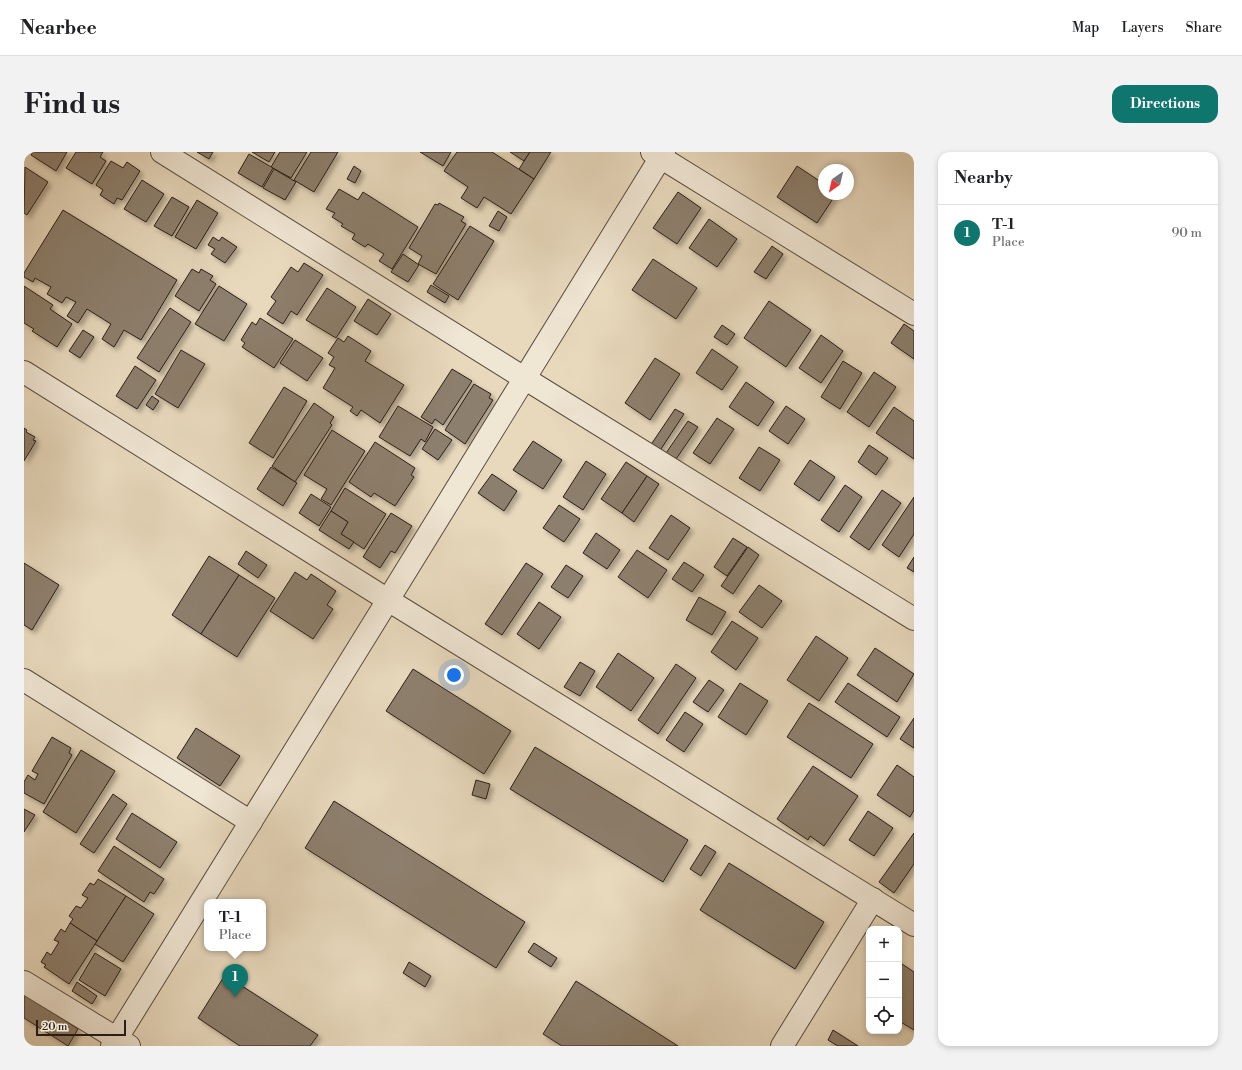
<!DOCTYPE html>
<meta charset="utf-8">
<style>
body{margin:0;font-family:"Libre Bodoni",serif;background:#f2f2f2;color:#202124}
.controls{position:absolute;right:12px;bottom:12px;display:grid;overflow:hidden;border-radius:8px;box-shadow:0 2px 6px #0003}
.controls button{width:36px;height:36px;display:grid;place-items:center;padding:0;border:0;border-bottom:1px solid #e0e0e0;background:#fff;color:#202124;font:20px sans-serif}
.compass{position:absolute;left:794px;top:12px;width:36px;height:36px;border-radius:50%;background:#fff;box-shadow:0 2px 6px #0003;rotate:214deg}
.scale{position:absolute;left:12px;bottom:10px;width:90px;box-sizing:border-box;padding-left:4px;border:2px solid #2b1e17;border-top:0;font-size:11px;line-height:14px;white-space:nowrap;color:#2b1e17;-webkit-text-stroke:3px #f0e6d4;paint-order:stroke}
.you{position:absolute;left:430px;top:523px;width:14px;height:14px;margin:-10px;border:3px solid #fff;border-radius:50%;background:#1a73e8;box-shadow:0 0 0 6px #1a73e833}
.badge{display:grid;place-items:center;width:26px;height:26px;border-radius:50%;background:#0f766e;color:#fff;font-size:13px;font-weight:700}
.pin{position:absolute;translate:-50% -33px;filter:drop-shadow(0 1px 2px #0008)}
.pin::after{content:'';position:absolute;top:21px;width:14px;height:12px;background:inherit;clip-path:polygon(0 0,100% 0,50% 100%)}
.popup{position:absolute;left:180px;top:747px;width:62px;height:52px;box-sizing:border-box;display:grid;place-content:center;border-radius:8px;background:#fff;filter:drop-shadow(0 1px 3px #0005);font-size:13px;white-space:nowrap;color:#757577}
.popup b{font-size:15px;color:#202124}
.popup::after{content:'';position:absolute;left:50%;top:100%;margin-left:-8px;border:8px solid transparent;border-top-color:#fff}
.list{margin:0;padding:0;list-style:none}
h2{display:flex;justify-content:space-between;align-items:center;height:52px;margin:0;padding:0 16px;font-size:17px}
h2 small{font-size:13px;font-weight:400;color:#757577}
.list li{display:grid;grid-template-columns:26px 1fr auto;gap:12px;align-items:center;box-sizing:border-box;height:56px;padding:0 16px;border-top:1px solid #e0e0e0}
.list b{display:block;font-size:15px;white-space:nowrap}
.list p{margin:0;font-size:13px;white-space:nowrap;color:#757577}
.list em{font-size:13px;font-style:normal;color:#757577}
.icon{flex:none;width:22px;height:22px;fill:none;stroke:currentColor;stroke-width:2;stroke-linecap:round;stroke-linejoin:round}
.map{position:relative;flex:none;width:890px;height:894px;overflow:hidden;border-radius:12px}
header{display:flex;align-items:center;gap:24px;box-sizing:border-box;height:56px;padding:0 20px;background:#fff;border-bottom:1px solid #e0e0e0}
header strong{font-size:19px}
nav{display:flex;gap:22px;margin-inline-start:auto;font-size:14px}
.intro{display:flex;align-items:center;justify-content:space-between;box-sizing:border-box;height:96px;padding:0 24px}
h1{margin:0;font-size:28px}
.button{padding:10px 18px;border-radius:12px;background:#0f766e;color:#fff;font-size:14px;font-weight:700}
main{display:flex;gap:24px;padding:0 24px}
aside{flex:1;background:#fff;border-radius:12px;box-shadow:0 2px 6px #0003}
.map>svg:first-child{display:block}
.building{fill:#8d7f6d;stroke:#2b1e17;filter:url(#shadow)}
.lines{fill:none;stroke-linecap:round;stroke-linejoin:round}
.minor-casing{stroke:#5a4d40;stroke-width:24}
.tertiary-casing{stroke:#5a4d40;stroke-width:24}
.minor{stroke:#f0e6d4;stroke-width:22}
.tertiary{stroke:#f0e6d4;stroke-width:22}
</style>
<header>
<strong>Nearbee</strong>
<nav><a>Map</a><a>Layers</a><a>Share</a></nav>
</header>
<div class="intro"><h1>Find us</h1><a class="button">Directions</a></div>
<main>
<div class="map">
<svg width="890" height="894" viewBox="0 0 890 894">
<defs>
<filter id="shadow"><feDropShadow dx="3.5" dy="3.5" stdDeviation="2" flood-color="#0004"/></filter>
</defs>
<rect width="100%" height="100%" fill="#e8d9bd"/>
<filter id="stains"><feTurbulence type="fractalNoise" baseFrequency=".005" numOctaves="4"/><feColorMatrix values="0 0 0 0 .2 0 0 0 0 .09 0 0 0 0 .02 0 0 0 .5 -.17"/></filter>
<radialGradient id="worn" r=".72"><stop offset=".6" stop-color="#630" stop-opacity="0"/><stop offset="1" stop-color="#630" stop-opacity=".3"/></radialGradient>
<g class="building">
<polygon points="9,0 43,0 32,19 7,3"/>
<polygon points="52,0 79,0 76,5 82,9 68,32 42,16"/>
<polygon points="173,0 189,0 185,7"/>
<polygon points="228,0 251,0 245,10"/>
<polygon points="256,0 283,0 267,26 247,15"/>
<polygon points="287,0 314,0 290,40 270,28"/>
<polygon points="396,0 427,0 419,14"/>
<polygon points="433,0 468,0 510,27 487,62 460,45 453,56 437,46 444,35 420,19"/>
<polygon points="486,0 506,0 500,9"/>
<polygon points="506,0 527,0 510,27 495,17"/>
<polygon points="225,2 249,16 238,35 214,21"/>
<polygon points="87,9 99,16 103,10 116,19 98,48 93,46 90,52 76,43 79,38 72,33"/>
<polygon points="330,14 337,19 331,31 323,27"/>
<polygon points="773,14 800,32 800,42 812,42 793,71 753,45"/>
<polygon points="1,15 24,30 3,63 0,61"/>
<polygon points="250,17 272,30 261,48 239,36"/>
<polygon points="118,28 140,42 122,70 100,57"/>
<polygon points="315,37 334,48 339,40 394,75 368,117 355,109 360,102 344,92 341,95 328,87 331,82 317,74 319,72 308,65 311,61 302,57"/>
<polygon points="654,40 677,56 653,92 629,76"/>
<polygon points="148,45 165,55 148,84 130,74"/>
<polygon points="173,48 194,61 172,97 151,85"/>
<polygon points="415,51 440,65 437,69 442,72 412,122 394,112 398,104 385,96 411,52 414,53"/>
<polygon points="39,58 153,128 117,188 100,178 90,195 78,187 87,172 63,157 54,171 43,164 52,150 42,145 38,151 23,142 27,135 11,126 9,130 0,125 0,121"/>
<polygon points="474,59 483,65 475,79 465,74"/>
<polygon points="685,67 713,87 693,115 665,96"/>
<polygon points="446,74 470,89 434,148 409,132"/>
<polygon points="189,85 195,89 198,85 213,95 201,111 187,102 191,97 184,93"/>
<polygon points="748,94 759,102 742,127 730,120"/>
<polygon points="379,102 395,113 384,130 367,120"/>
<polygon points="629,107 673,136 652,167 608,138"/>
<polygon points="280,111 299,123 273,163 267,159 259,172 243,162 252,149 247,145 267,115 274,120"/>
<polygon points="168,117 175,121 177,117 189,124 186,128 192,132 175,159 151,144"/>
<polygon points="407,133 425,144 421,151 403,140"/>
<polygon points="0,134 29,153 26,157 48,172 33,195 8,179 10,177 0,171"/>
<polygon points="195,134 223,152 200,189 171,172"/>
<polygon points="303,136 332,155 312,186 282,168"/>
<polygon points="344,147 367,162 353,183 330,169"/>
<polygon points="745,149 787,178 762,215 720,186"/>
<polygon points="146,156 167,170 135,220 113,206"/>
<polygon points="236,166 269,187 250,216 218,195 221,191 217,188 228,170 232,173"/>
<polygon points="880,172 890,179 890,207 867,191"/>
<polygon points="698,173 711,182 703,193 690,185"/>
<polygon points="59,178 70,185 56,206 45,199"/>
<polygon points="797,183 819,199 797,231 775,216"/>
<polygon points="324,184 347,199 341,209 380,233 356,271 337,258 333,264 326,259 329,255 299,236 311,216 305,213 310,205 304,201 314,186 320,190"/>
<polygon points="271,188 299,206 283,229 256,211"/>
<polygon points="688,197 714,215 698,238 672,221"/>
<polygon points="157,198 181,212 154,256 131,242"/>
<polygon points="631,206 656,222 626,268 601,251"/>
<polygon points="819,209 838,221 816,257 797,245"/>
<polygon points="111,214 132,228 113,257 92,244"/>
<polygon points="428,217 448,229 419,273 411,267 408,272 397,265"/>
<polygon points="850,220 872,235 845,275 823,260"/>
<polygon points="722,230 750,250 734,274 705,255"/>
<polygon points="450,232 467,242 465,246 469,248 441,292 421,278"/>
<polygon points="260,235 283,249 249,306 225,291"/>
<polygon points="128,244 135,249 129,258 122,253"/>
<polygon points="290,251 310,265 306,271 308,273 271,330 248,314"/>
<polygon points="374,254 409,275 401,290 397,287 386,304 355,285"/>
<polygon points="762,254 781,267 764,292 745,279"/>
<polygon points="870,255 890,269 890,307 852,281"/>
<polygon points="651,257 660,262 635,300 626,294"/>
<polygon points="693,266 710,277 686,312 669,301"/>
<polygon points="664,269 674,275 650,310 640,304"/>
<polygon points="0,276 3,278 2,280 11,285 9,288 12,289 0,309"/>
<polygon points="411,277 428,288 414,308 398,297"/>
<polygon points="308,278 341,299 307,353 297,347 303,337 280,323"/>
<polygon points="509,289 538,308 519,337 489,318"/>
<polygon points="351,290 391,316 387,323 390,325 371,354 350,341 347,345 325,330"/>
<polygon points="845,293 864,306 852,323 834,310"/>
<polygon points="735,295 756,308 736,339 715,326"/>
<polygon points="786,308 811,325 795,349 770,332"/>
<polygon points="562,309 582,322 559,358 539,345"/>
<polygon points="602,310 623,324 598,361 577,347"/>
<polygon points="247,315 273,331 259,354 233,337"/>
<polygon points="468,322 493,339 480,359 454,341"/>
<polygon points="623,324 635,332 610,370 598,361"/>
<polygon points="821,333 838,345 815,380 797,368"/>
<polygon points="321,336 362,362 340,397 317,382 324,370 307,359"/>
<polygon points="858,338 877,351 845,398 826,385"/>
<polygon points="287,342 307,355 295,374 275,361"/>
<polygon points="890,345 890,382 875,405 858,393"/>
<polygon points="535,353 556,367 540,390 519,376"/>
<polygon points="307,359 324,370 317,382 330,390 325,397 295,378"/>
<polygon points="367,361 388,374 371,401 367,399 356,416 339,405"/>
<polygon points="647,363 666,376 644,408 625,396"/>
<polygon points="572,381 596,398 583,417 559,401"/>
<polygon points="709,386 723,395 703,424 690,415"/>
<polygon points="724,395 735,403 709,442 697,434"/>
<polygon points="613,398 643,418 624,446 594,425"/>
<polygon points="222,399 243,413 234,426 214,412"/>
<polygon points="185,404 215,423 177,482 148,463"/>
<polygon points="890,405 890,420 883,416"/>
<polygon points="660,410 680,423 668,440 648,427"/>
<polygon points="0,411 35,433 8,478 0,473"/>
<polygon points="502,411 519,422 478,483 461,472"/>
<polygon points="542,413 559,424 544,446 527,435"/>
<polygon points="271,420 283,428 287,422 312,439 303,453 309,457 289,487 246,459"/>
<polygon points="215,423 251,446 213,505 177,482"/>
<polygon points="735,433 758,449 738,476 715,460"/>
<polygon points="675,445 702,460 688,483 662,468"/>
<polygon points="515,450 537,465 515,497 493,482"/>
<polygon points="708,469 734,486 712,518 687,500"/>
<polygon points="792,484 824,506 795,549 763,528"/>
<polygon points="851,496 890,522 873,550 833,523"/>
<polygon points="594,501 630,526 607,559 572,535"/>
<polygon points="556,510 571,519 556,544 540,535"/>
<polygon points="652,512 672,526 634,582 614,568"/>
<polygon points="389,517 487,579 460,622 362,559"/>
<polygon points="685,528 700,538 684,560 669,550"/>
<polygon points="716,531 744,549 722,583 694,565"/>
<polygon points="824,531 876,565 863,585 811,550"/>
<polygon points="785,551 849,592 827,626 763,585"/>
<polygon points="661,560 679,572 660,600 642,588"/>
<polygon points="890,566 890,596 876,587"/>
<polygon points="172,576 216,604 196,634 153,606"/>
<polygon points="28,585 47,596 45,601 48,603 20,652 0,641 0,630 4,623 11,628 14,622 8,619"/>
<polygon points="511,595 664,688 639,730 486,637"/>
<polygon points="57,598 91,619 52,681 19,660"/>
<polygon points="873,613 890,625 890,658 886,665 853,643"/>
<polygon points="789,614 834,644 800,694 786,684 784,688 753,667"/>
<polygon points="452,628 466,632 462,647 448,643"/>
<polygon points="89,642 103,652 70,701 56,692"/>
<polygon points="310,649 501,770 472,816 281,696"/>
<polygon points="0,657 11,663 0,680"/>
<polygon points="844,659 869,676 850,704 825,688"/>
<polygon points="108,661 153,690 136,716 92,687"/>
<polygon points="890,681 890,712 870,741 855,730"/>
<polygon points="681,693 692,700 677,724 666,717"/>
<polygon points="90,694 140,727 130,742 126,740 120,750 74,719"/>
<polygon points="705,711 800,770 771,817 676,758"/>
<polygon points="74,727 102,744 73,789 46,771 49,767 45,764 52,754 57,756 64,746 58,743 66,731 70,733"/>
<polygon points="102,744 130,762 99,810 71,792"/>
<polygon points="46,771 73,789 45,832 20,815 22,813 17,810 23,800 27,803 35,790 30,788 37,777 41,780"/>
<polygon points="510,791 533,806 527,815 504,800"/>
<polygon points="71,801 97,817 81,844 55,828"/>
<polygon points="385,810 407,824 401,835 379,821"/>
<polygon points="875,810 890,820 890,878 875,869"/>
<polygon points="201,823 294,883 286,894 216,894 174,866"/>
<polygon points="552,829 654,894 538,894 519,882"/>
<polygon points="53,830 73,844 68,852 48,839"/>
<polygon points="0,842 54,877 44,894 0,866"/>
<polygon points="809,878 834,894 814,894 804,888"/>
</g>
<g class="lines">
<g class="minor-casing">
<g id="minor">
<polyline points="138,0 500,226 890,467"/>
<polyline points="628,0 890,162"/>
<polyline points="0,220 364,448 890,773"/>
<polyline points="0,528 227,670"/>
<polyline points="0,830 105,894"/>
<polyline points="758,894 849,747"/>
</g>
</g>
<g class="tertiary-casing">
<polyline id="tertiary" points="88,894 364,448 640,0"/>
</g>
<use href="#minor" class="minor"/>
<use href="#tertiary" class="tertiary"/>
</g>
<rect width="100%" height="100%" filter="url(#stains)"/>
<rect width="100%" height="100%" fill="url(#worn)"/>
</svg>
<div class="controls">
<button>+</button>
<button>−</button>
<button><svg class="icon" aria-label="locate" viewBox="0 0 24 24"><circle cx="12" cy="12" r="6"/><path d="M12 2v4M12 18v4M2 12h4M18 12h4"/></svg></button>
</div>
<svg class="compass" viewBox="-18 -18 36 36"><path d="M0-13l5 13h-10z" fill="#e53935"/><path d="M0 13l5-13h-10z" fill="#757577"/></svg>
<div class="scale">20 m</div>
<div class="you"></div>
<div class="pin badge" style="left:211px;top:845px">1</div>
<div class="popup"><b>T-1</b>Place</div>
</div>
<aside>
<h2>Nearby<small></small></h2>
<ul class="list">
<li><span class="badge">1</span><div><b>T-1</b><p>Place</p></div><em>90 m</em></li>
</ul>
</aside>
</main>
